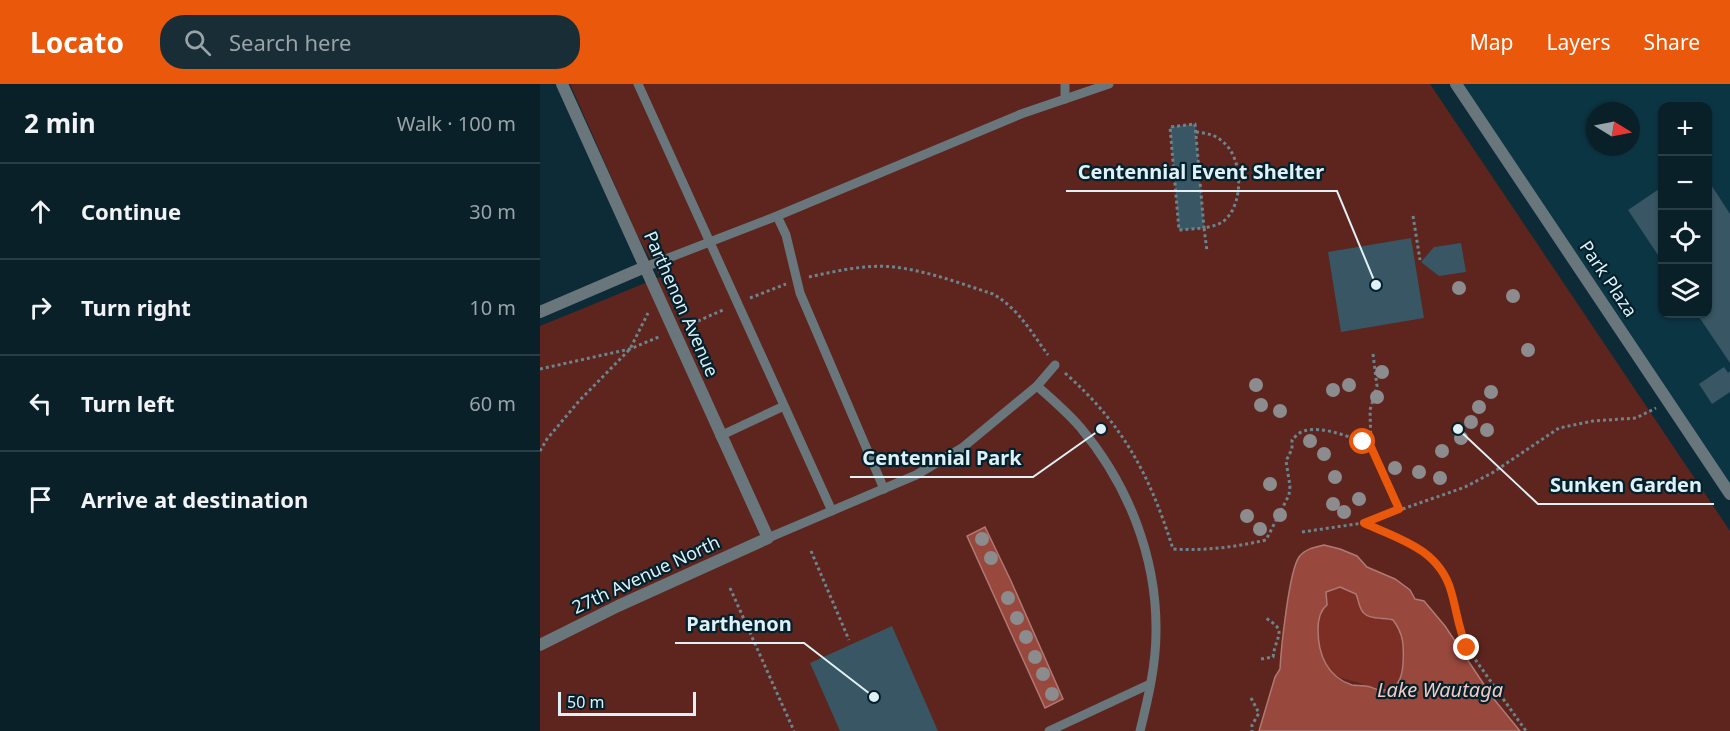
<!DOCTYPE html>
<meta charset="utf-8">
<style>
body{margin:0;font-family:"Noto Sans",sans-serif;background:#182d35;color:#f1f3f6}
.controls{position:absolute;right:18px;top:18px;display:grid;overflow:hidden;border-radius:12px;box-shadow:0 2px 4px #0004}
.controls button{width:54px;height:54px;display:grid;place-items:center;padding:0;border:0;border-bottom:2px solid #2a3e46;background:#0a2029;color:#f1f3f6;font:30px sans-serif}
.compass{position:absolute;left:1046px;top:18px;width:54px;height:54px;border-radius:50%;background:#0a2029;box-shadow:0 2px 4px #0004;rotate:100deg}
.scale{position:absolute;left:18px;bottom:15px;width:138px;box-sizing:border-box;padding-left:6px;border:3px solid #dff0f7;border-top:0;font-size:16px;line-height:21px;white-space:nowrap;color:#dff0f7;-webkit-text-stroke:4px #03212c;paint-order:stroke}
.stop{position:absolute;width:18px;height:18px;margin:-14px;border:4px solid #ea580c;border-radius:50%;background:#fff}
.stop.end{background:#ea580c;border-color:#fff;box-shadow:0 2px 6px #0008}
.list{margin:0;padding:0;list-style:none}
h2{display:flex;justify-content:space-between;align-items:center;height:78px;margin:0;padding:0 24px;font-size:26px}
h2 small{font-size:20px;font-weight:400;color:#99a3a8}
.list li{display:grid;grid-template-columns:39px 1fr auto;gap:18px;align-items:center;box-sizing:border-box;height:96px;padding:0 24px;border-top:2px solid #2a3e46}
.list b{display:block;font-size:22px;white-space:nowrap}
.list em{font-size:20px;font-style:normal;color:#99a3a8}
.icon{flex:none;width:33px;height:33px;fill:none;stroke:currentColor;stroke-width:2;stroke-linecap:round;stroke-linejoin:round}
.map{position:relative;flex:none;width:1190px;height:647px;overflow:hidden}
header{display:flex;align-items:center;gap:36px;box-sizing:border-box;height:84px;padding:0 30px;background:#ea580c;color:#fff}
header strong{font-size:28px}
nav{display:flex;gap:33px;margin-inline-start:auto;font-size:21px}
.search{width:420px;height:54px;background:#182d35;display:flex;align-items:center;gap:15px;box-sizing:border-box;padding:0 21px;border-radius:24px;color:#99a3a8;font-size:22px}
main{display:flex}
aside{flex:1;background:#0a2029}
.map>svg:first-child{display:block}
.built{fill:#0c3544;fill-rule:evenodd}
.green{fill:#5d251d}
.forest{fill:#7c2e24}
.water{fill:#99483d;stroke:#ae7a75;stroke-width:1.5;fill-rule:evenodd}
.building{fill:#385663}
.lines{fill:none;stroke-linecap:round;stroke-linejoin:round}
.path{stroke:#6c848e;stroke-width:3;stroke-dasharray:3 3;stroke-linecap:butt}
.service{stroke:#69767c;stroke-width:9}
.minor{stroke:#69767c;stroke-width:12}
.tree{fill:#8c8c8e}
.route{stroke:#ea580c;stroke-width:8}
.labels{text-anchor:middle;stroke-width:4.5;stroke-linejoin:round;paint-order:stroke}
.street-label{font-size:18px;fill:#dff0f7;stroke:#03212c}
.water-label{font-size:20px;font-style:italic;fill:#f8c8bf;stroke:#03212c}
.leader{fill:none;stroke:#dff0f7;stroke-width:2}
.callout-dot{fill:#dff0f7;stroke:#03212c;stroke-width:2}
.callout-label{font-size:20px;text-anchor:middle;font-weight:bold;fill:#dff0f7;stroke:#03212c;stroke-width:4.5;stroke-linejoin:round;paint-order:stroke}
</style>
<header>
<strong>Locato</strong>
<div class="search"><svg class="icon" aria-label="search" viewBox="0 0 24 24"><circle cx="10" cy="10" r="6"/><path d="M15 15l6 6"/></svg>Search here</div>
<nav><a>Map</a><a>Layers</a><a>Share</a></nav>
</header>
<main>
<aside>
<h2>2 min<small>Walk · 100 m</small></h2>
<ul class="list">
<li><svg class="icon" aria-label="ahead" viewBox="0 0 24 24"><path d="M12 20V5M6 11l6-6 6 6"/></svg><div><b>Continue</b></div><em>30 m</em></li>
<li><svg class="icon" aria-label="right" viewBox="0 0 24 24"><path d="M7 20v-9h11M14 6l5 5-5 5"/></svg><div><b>Turn right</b></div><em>10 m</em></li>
<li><svg class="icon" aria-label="left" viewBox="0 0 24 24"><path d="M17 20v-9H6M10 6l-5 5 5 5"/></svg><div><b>Turn left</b></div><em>60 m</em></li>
<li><svg class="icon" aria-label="arrive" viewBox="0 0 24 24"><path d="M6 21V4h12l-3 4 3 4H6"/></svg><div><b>Arrive at destination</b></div></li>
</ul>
</aside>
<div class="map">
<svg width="1190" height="647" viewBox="0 0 1190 647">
<rect width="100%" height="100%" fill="#0d2b37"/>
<path class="built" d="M 916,0 L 1190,0 L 1190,410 ZM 1122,22 L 1168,22 L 1168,230 L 1122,230 ZM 1055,27 L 1091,27 L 1091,63 L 1055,63 Z"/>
<polygon class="green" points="30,0 890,0 1190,447 1190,647 0,647 0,242 120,193 96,149"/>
<path class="forest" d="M 800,503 L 816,510 C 818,515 819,521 821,525 C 826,537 844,533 854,536 C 864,550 864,562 863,580 C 861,614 842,607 817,598 C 809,596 798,594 792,589 C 776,577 772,534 787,521 L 786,508 Z"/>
<g class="water">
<polygon points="445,443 471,497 523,615 505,624 427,452"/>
<path d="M 784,461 L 800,465 L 817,472 L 827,483 L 855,495 L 870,506 L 875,515 L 884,517 L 905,542 L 953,614 L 980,647 L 719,647 L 735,593 L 740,585 C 741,565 749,487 759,473 C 765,465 775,463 784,461 ZM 800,503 L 816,510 C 818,515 819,521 821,525 C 826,537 844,533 853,536 C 864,550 864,563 863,580 C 862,595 857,608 839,606 C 834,605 830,602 826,602 C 821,601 816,602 812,601 C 787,593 778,570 778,546 C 778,537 779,527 787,521 L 786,508 Z"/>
</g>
<g class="building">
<polygon points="655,40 664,144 639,146 630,43"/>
<polygon points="1168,96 1190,130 1190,279 1157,230 1168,230"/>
<polygon points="1122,103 1122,177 1088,126"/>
<polygon points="871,154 884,234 801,248 788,168"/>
<polygon points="921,159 926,188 899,192 881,178 894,163"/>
<polygon points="1184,283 1188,289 1190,287 1190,308 1172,320 1159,300"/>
<polygon points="352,542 398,647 300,647 270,579"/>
</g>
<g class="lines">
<g class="path">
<polygon points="655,40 664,144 639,146 630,43"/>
<path d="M 656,48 C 665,49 674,50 682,57 C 703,73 704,117 686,135 C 680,141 672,142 664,144 L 667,167"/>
<polyline points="873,132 880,176"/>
<path d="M 269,193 C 301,186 335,178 367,185 C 396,190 425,201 453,210 C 479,225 491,248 508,271"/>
<polyline points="210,214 246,200"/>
<polyline points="147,242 185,225"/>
<polyline points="833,270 837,302 830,326 831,363 859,425"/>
<polyline points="0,285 90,265 121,252"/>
<path d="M 525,289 C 584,341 610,392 633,465 C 666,467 695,463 726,456 L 749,411 L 750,402 L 746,377 L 752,365 L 752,356 C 755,353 759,348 764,347 C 782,341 815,354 831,363"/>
<polyline points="0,367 7,355 39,317 90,265 108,229"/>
<polyline points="823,439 925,403 952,389 1019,344 1053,337 1096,334 1116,324"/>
<polyline points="762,448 823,439 873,462 894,475 904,488 908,496 918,543 927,564 986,647"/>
<polyline points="271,467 309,556"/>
<polyline points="190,504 254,647"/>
<path d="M 721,575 L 733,573 C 734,569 734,566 735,563 C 741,546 742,545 726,534"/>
<polyline points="711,614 719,629 712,641 712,647"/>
</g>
<g class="service">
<polyline points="98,0 292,427"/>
<polyline points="525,15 525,0"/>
<polyline points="237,132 246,151 260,209 344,405"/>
<polyline points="105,183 237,132 481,30 569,0"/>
<path d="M 497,302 C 512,315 527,328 540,343 C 588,400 617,473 616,548 C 616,581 608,615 600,647"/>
<polyline points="180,352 244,322"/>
<polyline points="228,454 376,391 422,364 497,302 515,281"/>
<polyline points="509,647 610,600"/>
</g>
<g class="minor">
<polyline points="916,0 1190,410"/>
<polyline points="0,228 105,183"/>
<polyline points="0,561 78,522 228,454 22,0"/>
</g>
</g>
<g class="tree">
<circle cx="919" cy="204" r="7"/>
<circle cx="973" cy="212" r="7"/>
<circle cx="988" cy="266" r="7"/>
<circle cx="842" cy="288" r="7"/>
<circle cx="716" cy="301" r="7"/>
<circle cx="809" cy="301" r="7"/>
<circle cx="793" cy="306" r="7"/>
<circle cx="951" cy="308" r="7"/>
<circle cx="837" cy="313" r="7"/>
<circle cx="721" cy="321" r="7"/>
<circle cx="939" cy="323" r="7"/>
<circle cx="740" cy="327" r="7"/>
<circle cx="931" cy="338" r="7"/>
<circle cx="947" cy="346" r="7"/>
<circle cx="921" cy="354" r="7"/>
<circle cx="770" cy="357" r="7"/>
<circle cx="902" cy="367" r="7"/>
<circle cx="784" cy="370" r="7"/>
<circle cx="855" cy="384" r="7"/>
<circle cx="879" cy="388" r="7"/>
<circle cx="795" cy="393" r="7"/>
<circle cx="900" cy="394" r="7"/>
<circle cx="730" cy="400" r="7"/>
<circle cx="819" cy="415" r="7"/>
<circle cx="793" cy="420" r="7"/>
<circle cx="804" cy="428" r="7"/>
<circle cx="740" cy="431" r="7"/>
<circle cx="707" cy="432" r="7"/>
<circle cx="720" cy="445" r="7"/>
<circle cx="442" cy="455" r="7"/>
<circle cx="451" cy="474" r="7"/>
<circle cx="468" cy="514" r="7"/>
<circle cx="477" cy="534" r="7"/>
<circle cx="486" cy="553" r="7"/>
<circle cx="495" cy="573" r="7"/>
<circle cx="503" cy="590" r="7"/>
<circle cx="512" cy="610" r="7"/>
</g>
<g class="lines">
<path class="route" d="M 823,358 L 831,363 L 859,425 L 824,439 C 859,455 899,465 911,507 C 917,527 918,544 927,564"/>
</g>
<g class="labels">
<g class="street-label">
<text transform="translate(1068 195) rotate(56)" y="6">Park Plaza</text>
<text transform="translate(141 220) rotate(66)" y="6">Parthenon Avenue</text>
<text transform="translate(106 491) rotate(-25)" y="6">27th Avenue North</text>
</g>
<g class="water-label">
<text x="900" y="613">Lake Wautaga</text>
</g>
</g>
<path class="leader" d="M836 201L797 107H526M561 345L493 393H310M918 345L998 420H1174M334 613L264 559H135"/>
<g class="callout-dot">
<circle cx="836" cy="201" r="6"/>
<circle cx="561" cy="345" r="6"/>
<circle cx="918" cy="345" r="6"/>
<circle cx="334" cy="613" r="6"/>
</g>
<g class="callout-label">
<text x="661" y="95">Centennial Event Shelter</text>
<text x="402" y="381">Centennial Park</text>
<text x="1086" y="408">Sunken Garden</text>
<text x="199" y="547">Parthenon</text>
</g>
</svg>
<div class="controls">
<button>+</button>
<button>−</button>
<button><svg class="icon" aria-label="locate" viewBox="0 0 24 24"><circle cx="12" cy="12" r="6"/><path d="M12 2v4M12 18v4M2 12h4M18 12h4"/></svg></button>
<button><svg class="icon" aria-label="layers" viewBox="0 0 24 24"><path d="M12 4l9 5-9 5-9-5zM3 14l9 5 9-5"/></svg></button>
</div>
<svg class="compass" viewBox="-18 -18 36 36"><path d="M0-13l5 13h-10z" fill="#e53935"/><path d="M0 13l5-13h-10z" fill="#99a3a8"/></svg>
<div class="scale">50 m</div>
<div class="stop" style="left:823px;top:358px"></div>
<div class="stop end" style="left:927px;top:564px"></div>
</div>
</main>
